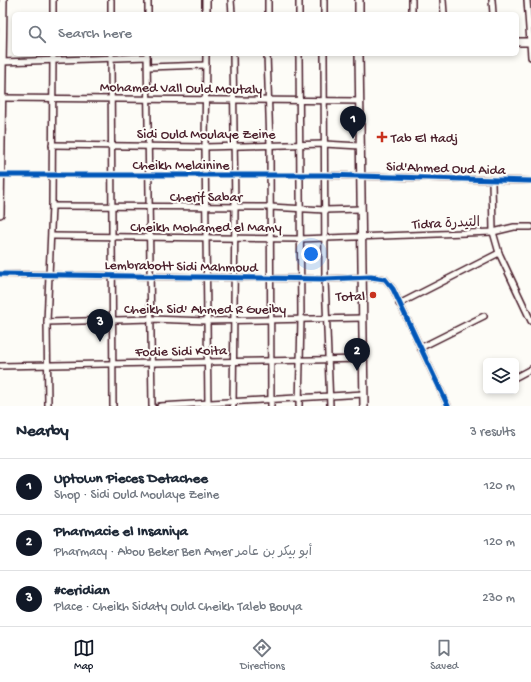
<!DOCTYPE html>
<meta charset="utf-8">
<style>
body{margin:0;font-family:"Gochi Hand","Playpen Sans Arabic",sans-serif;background:#f2f2f3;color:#1f2937}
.controls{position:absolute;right:12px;bottom:12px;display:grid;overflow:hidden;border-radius:6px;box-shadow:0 2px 6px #0003}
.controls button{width:36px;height:36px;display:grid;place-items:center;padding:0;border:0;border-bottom:1px solid #e0e1e3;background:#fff;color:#1f2937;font:20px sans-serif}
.you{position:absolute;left:311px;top:254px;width:14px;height:14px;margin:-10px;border:3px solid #fff;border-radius:50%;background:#1a73e8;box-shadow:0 0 0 6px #1a73e833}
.badge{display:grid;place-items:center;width:26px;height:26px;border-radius:50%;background:#111827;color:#fff;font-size:13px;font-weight:700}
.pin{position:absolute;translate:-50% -33px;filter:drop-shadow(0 1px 2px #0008)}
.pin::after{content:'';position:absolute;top:21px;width:14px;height:12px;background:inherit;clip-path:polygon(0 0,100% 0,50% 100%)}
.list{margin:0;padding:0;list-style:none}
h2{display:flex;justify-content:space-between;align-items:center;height:52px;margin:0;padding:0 16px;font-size:17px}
h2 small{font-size:13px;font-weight:400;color:#747a83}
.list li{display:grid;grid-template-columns:26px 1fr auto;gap:12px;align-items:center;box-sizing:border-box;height:56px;padding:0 16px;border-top:1px solid #e0e1e3}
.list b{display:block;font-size:15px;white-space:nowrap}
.list p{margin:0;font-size:13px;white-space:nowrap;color:#747a83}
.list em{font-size:13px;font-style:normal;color:#747a83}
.icon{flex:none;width:22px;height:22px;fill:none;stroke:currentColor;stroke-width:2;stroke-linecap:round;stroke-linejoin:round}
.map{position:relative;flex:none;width:531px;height:406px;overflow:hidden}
.search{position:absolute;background:#fff;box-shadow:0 2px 6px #0003;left:12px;right:12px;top:12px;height:44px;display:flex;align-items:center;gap:10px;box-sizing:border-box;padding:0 14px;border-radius:6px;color:#747a83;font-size:15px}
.sheet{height:220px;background:#fff}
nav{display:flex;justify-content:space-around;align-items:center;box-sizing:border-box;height:56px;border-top:1px solid #e0e1e3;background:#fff;font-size:11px;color:#747a83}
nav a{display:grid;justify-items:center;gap:2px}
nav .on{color:#111827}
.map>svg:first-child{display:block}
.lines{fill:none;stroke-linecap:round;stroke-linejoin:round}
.minor-casing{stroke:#4a1f2b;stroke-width:8}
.tertiary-casing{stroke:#4a1f2b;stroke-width:10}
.secondary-casing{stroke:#4a1f2b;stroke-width:10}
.minor{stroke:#fdfcf7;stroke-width:5}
.tertiary{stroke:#fdfcf7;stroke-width:7}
.secondary{stroke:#fdfcf7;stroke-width:7}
.cycleway-casing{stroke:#fdfcf7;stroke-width:8}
.cycleway{stroke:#0057b8;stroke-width:5}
.poi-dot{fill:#c8321e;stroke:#fdfcf7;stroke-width:1.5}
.labels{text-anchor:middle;stroke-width:4;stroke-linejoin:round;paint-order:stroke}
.street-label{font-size:14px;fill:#4a1f2b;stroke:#fdfcf7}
.poi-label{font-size:14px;fill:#4a1f2b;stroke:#fdfcf7;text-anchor:start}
</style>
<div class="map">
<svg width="531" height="406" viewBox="0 0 531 406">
<rect width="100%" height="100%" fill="#fdfcf7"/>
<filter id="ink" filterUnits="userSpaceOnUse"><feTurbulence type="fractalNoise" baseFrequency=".025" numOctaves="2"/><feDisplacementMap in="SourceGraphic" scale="8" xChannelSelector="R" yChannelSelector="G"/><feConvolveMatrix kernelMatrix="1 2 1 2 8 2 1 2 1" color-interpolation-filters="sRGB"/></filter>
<g filter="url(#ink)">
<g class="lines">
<g class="minor-casing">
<g id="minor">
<polyline points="111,0 111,14"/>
<polyline points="231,0 232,14"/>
<polyline points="299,0 299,14"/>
<polyline points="324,0 324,14"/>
<polyline points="412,0 412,14"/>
<polyline points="443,0 444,14"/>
<polyline points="492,0 493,14"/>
<polyline points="527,0 531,57"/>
<polyline points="53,14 53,0"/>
<polyline points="148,14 148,0"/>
<polyline points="268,14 268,0"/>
<polyline points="111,54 113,406"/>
<polyline points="147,54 152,406"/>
<polyline points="206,54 205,147 208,406"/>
<polyline points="233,54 235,208 233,406"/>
<polyline points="267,54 270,145 271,406"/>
<polyline points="299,54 301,319 299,406"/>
<polyline points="324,54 325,279 330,406"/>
<polyline points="2,62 147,57"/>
<polyline points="148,67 206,65"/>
<polyline points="2,98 360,101"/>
<polyline points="52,145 205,147 324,144 360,146"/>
<polyline points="0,175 324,175 531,181"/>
<polyline points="492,181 493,232 499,253 531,321"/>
<polyline points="52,206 270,207 325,210 361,209"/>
<polyline points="52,236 299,239 493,232 514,227 531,227"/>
<polyline points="0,274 325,279 371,277 385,279 393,289 448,406"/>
<polyline points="399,304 499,253"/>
<polyline points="47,322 151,319 207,321 363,318"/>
<polyline points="420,348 484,316"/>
<polyline points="0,366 363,359"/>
<polyline points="516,377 531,369"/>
<polyline points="48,406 47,322 52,206 53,54"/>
<polyline points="160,406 364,394"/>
</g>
</g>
<g class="tertiary-casing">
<g id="tertiary">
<polyline points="359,14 359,0"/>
<polyline points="359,54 364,406"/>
<polyline points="0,214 3,0"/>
</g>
</g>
<g class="secondary-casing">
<g id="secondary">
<polyline points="206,0 206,14"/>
<polyline points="517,42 531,42"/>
</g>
</g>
<use href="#minor" class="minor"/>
<use href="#tertiary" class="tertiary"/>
<use href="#secondary" class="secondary"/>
<g class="cycleway-casing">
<g id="cycleway">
<polyline points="0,175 324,175 531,181"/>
<polyline points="0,274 325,279 371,277 385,279 393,289 448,406"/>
</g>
</g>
<use href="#cycleway" class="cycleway"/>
</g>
</g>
<g class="poi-dot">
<path d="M380 131h4v4h4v4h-4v4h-4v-4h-4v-4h4z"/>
<circle cx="373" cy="295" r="4"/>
</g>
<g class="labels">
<g class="street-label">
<text transform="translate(181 87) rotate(1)" y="5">Mohamed Vall Ould Moutaly</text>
<text x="206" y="138">Sidi Ould Moulaye Zeine</text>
<text x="181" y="169">Cheikh Melainine</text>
<text transform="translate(446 167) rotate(2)" y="5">Sid'Ahmed Oud Aida</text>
<text x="206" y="201">Cherif Sabar</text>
<text transform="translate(446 222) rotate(-2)" y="5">Tidra التيدرة</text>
<text x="206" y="231">Cheikh Mohamed el Mamy</text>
<text transform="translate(181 265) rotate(1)" y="5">Lembrabott Sidi Mahmoud</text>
<text x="205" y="313">Cheikh Sid' Ahmed R Gueiby</text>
<text transform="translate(181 350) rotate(-1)" y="5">Fodie Sidi Koita</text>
</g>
<g class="poi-label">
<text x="391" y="142">Tab El Hadj</text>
<text x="365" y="300" text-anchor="end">Total</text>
</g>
</g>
</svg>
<div class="controls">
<button><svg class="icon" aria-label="layers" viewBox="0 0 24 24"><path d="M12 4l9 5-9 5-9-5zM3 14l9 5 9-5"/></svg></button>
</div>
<div class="you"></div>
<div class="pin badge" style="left:353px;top:139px">1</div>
<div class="pin badge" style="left:357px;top:371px">2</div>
<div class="pin badge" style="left:100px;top:342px">3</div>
<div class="search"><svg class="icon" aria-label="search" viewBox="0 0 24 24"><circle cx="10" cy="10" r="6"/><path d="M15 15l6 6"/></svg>Search here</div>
</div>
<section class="sheet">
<h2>Nearby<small>3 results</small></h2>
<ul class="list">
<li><span class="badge">1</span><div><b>Uptown Pieces Detachee</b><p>Shop · Sidi Ould Moulaye Zeine</p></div><em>120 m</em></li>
<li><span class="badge">2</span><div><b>Pharmacie el Insaniya</b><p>Pharmacy · Abou Beker Ben Amer أبو بيكر بن عامر</p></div><em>120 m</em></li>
<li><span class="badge">3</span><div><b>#ceridian</b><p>Place · Cheikh Sidaty Ould Cheikh Taleb Bouya</p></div><em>230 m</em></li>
</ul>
</section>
<nav>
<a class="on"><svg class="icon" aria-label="map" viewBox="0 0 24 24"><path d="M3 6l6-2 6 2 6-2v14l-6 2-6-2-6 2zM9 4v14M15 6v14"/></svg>Map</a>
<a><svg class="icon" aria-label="directions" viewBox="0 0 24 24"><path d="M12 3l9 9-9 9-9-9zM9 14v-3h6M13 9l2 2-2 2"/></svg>Directions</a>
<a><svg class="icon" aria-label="saved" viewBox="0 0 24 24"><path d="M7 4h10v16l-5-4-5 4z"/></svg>Saved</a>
</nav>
